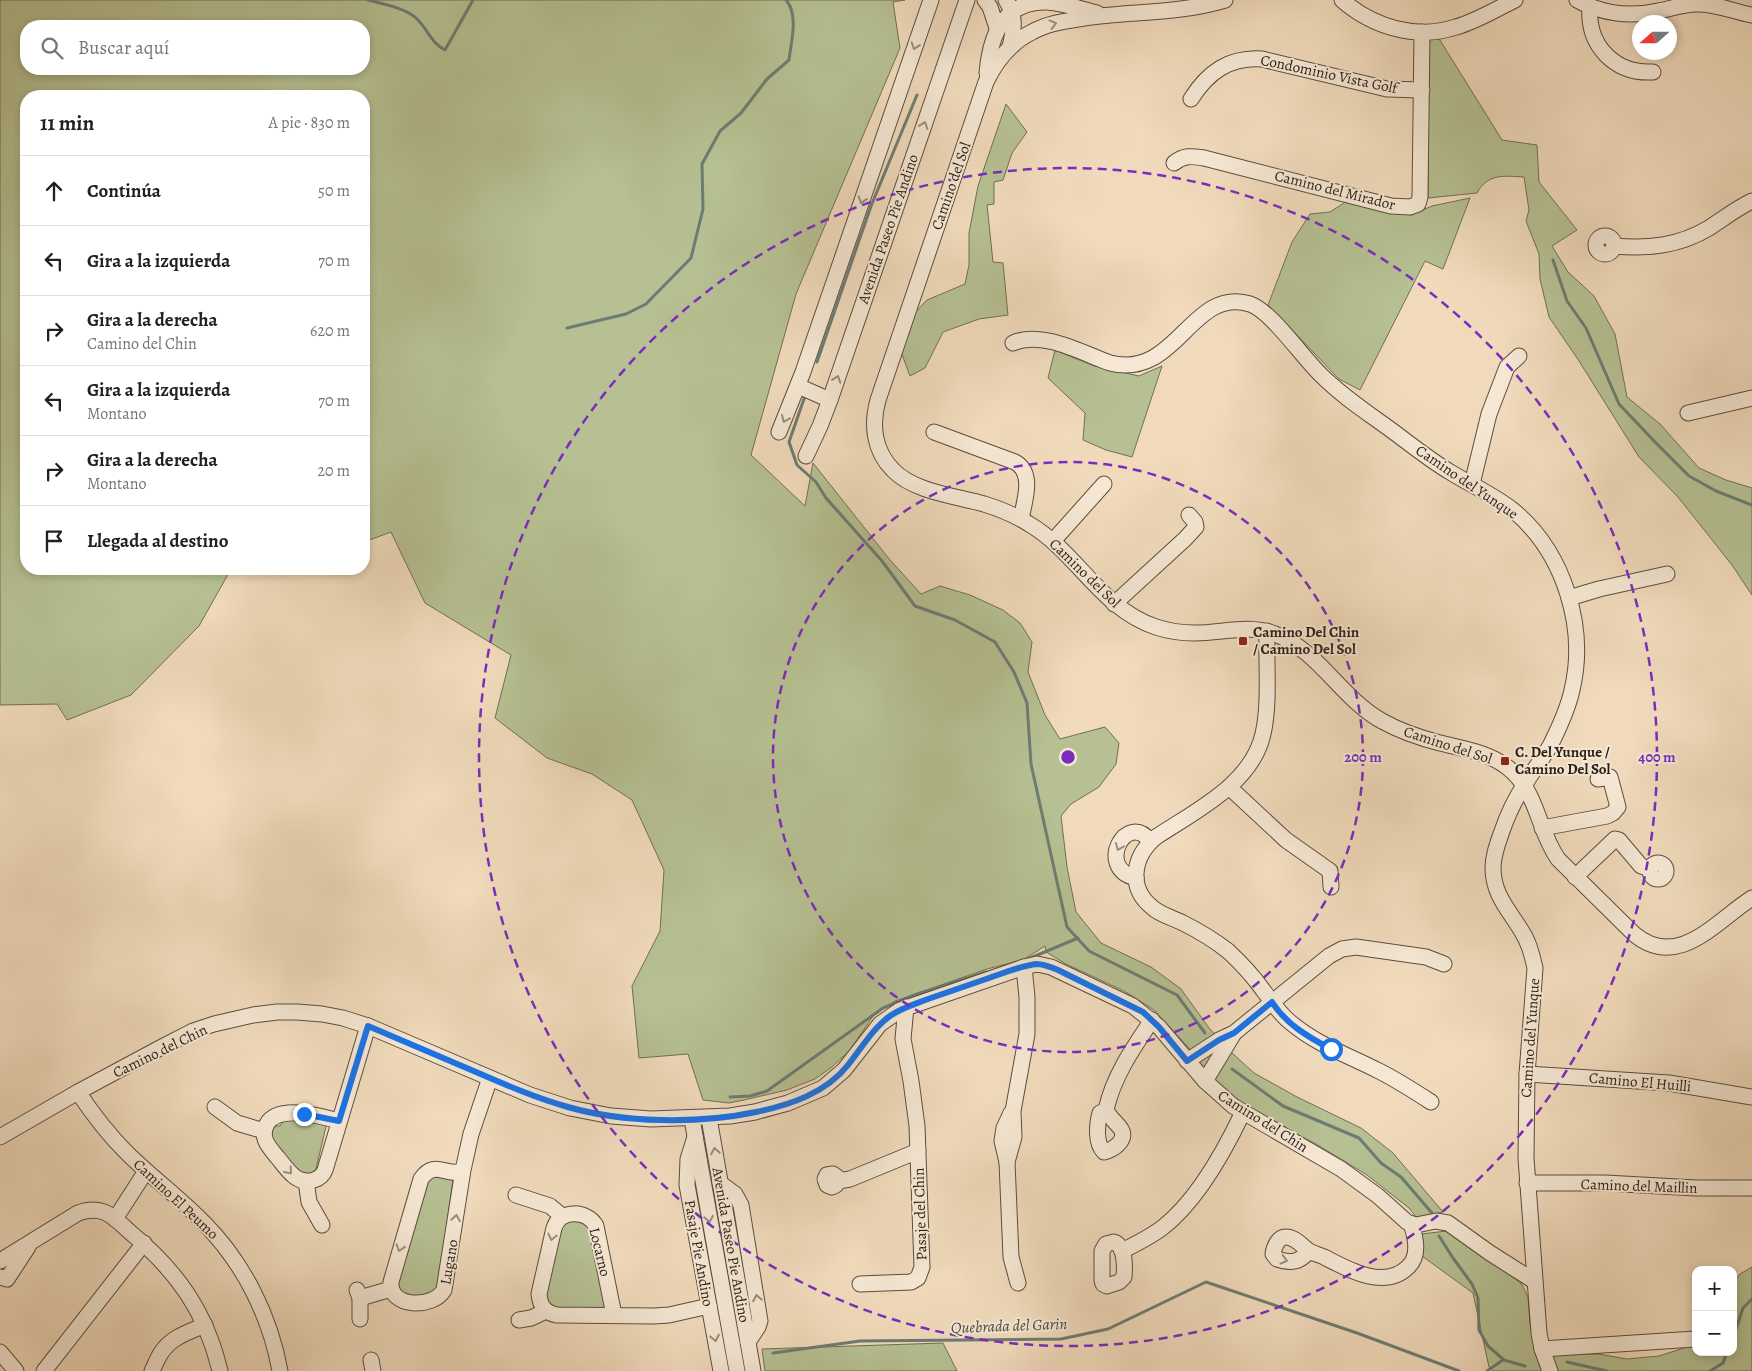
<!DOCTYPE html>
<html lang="es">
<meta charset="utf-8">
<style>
body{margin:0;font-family:Alegreya,serif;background:#f6f6f6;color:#202124}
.controls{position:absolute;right:15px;bottom:15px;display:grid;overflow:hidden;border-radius:10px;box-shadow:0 2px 8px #0003}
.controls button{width:45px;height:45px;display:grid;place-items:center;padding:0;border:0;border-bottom:1px solid #e0e0e0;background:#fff;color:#202124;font:25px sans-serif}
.compass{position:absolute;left:1632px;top:15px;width:45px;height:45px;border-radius:50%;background:#fff;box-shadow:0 2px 8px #0003;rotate:249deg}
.stop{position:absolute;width:15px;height:15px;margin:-11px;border:4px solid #1a73e8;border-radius:50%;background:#fff}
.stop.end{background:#1a73e8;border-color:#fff;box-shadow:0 1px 5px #0008}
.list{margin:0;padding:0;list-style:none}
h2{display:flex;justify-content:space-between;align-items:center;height:65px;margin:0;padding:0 20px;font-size:21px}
h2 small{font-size:16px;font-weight:400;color:#757577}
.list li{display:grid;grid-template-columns:32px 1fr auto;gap:15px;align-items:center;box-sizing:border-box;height:70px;padding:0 20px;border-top:1px solid #e0e0e0}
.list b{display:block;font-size:19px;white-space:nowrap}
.list p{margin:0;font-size:16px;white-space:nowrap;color:#757577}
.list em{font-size:16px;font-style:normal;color:#757577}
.icon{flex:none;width:28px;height:28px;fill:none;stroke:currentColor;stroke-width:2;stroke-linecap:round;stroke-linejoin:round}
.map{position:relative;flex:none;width:1752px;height:1371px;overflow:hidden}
.search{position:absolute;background:#fff;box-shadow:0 2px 8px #0003;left:20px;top:20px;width:350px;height:55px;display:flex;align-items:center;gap:12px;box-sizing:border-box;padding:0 18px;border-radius:20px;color:#757577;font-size:19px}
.panel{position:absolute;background:#fff;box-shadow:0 2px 8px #0003;left:20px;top:90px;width:350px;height:485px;border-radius:20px}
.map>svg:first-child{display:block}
.green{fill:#b6c092;stroke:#706f55;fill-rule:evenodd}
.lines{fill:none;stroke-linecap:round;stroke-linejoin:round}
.stream{stroke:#6d7c73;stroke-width:3}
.minor-casing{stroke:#5b4d41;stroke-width:17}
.minor{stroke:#f5e7d3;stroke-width:15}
.oneway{stroke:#998d7f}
.route{stroke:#1a73e8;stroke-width:6}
.ring{fill:none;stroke:#7b2cbf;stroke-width:2.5;stroke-dasharray:9 6}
.poi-dot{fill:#8f2418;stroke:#f5e7d3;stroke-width:2}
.labels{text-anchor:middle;stroke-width:4;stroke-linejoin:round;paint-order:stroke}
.street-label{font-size:15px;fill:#291e18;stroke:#f5e7d3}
.poi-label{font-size:15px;font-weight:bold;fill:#291e18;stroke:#f5e7d3;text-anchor:start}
.water-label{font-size:16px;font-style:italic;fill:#4b4d46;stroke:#f5e7d3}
.centre{fill:#7b2cbf;stroke:#f5e7d3;stroke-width:2.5}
.ring-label{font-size:15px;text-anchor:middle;font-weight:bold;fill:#7b2cbf;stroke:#f5e7d3;stroke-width:4;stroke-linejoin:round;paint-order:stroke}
</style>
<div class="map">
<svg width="1752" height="1371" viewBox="0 0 1752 1371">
<rect width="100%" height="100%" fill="#f0dabb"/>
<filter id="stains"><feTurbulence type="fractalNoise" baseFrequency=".004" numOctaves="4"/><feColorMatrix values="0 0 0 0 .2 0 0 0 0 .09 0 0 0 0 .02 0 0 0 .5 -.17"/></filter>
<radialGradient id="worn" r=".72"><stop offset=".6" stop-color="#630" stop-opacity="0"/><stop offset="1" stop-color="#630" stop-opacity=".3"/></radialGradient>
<g class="green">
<path d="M 0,0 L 905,0 L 893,2 L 900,48 L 796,294 L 751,455 L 805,506 L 813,463 L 890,560 L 921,594 L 940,586 L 970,595 L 1003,610 L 1020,623 L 1032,642 L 1028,672 L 1045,715 L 1060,739 L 1105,727 L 1119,743 L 1116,764 L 1099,787 L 1071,804 L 1061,816 L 1067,867 L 1076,912 L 1101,943 L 1151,967 L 1181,989 L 1209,1028 L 1232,1053 L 1254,1073 L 1297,1097 L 1361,1128 L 1393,1153 L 1443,1212 L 1417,1218 L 1409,1208 L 1367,1175 L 1316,1144 L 1253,1112 L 1217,1086 L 1188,1047 L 1154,1010 L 1124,991 L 1066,964 L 1046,952 L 1045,946 L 1023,960 L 987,969 L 895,1001 L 873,1016 L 850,1050 L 832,1067 L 815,1079 L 787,1090 L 744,1100 L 729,1103 L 703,1100 L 688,1054 L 639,1058 L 632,986 L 660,931 L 664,870 L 632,800 L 592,774 L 547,758 L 495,718 L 511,655 L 425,603 L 391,532 L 364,542 L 364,96 L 26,96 L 26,569 L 231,569 L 199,626 L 131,695 L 67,720 L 57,704 L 0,705 ZM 26,26 L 364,26 L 364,69 L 26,69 Z"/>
<path d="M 1438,37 L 1502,140 L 1537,145 L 1539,182 L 1577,230 L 1552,246 L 1568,272 L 1594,296 L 1615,334 L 1627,397 L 1660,424 L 1699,468 L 1726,480 L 1752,488 L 1752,595 L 1732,565 L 1678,497 L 1639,457 L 1579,361 L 1549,317 L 1540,279 L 1539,254 L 1526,221 L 1529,210 L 1524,177 C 1504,176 1488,173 1477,193 L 1428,198 L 1429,41 L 1431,38 Z"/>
<polygon points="1006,104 1027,132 1012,153 1003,180 994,182 994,204 987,205 993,262 1003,263 1008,315 979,319 943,332 925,368 910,376 900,349 910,318 927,300 965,284 969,265 969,233 978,186"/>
<polygon points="1470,198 1443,269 1425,261 1360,390 1339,379 1268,305 1292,242 1310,214 1330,212 1347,201 1411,215 1432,206"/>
<polygon points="1055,350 1094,366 1139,376 1162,366 1132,457 1106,450 1083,440 1085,413 1048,378"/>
<polygon points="284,1120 327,1122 316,1169 312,1176 301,1174 269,1137 270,1126 280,1126"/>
<polygon points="703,1130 705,1133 748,1371 742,1371 700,1133"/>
<polygon points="428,1176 453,1179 438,1288 434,1296 403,1297 395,1286"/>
<polygon points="572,1219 589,1225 606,1307 604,1310 550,1307 546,1295 551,1266 562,1224"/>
<polygon points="1447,1231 1521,1283 1528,1297 1530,1324 1536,1353 1543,1371 1493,1371 1489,1367 1473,1293 1422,1256 1421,1234"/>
<polygon points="1752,1267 1752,1371 1556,1371 1551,1354 1598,1354 1627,1359 1659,1356 1684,1348 1696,1342 1696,1352 1733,1352 1733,1282 1740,1274"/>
<polygon points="943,1343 957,1371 765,1371 762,1349"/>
</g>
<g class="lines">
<g class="stream">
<path d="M 368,0 C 383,4 405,8 416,18 C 427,28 431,43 445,50 L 473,0"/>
<polyline points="1553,260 1567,301 1586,328 1619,404 1655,442 1689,476 1716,491 1752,505"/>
<path d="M 567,328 L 626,314 L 646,304 L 691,258 L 703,209 L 702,164 L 720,131 L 741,113 L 767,79 L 789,60 C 791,42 799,15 786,0"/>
<polyline points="817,362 871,206 917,95"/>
<polyline points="805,396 789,442 797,465 816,482 826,498 882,561 915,606 955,620 995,642 1014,672 1027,703 1031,764 1067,927 1089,951 1177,995 1205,1033"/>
<polyline points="1028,959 1078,938"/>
<polyline points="1232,1069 1283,1106 1359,1138 1381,1163 1401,1177 1432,1213"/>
<polyline points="730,1097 750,1096 767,1091 883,1008 917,994 986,972"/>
<polyline points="1439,1236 1453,1258 1472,1284 1478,1298 1479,1330 1488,1346 1504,1360 1525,1366"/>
<polyline points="1733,1338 1743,1308 1752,1299"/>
<polyline points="773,1353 860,1341 1061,1339 1108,1329 1206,1282 1357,1333 1459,1371"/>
<polyline points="1567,1362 1607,1371"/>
<polyline points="1487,1371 1503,1360"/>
<polyline points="1710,1371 1723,1363 1727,1352"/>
</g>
<g class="minor-casing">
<g id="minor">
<polyline points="985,0 990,7 997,28"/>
<path d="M 1006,0 C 1016,15 1014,30 1010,47"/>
<path d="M 1225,0 C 1179,14 1130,11 1084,18 C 1066,21 1048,23 1032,32 C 1010,43 996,61 986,82 L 878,400 C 871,425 874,451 893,470 C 914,492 956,496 984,504 C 1000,509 1015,515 1029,524 C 1077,552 1101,609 1156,627 C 1168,631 1182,633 1195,633 C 1223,633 1248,624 1275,634 C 1318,650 1342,699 1382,721 C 1400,731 1420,738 1440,743 C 1464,749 1487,752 1507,767 C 1538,791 1537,829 1558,859 L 1634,934 C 1678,971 1716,921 1752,898"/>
<path d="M 1342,0 C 1373,27 1416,40 1456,27 C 1477,21 1496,9 1515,0"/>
<path d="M 1577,0 C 1602,14 1631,17 1658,11 C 1671,9 1683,4 1696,4 C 1716,3 1733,12 1752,15"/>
<path d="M 1590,7 C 1587,45 1614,74 1653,72"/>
<path d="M 987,73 C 990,36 1003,1 1047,2 C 1064,3 1081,9 1097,13"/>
<path d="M 1191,99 C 1208,72 1229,57 1262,59 L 1387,89 L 1422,90"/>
<path d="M 1174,163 C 1184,155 1191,156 1204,158 L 1391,206 L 1410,207 L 1418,204 L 1420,197 L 1422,32"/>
<circle cx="1605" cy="245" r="9"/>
<path d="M 1614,246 C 1648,249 1679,246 1709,228 C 1723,219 1737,208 1752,201"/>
<path d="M 1013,343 C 1042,330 1082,353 1110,363 C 1177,380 1191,286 1250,304 C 1271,311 1303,358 1321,375 C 1339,393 1359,407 1380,422 C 1403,438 1425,457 1450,472 C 1471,485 1494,495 1514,511 C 1564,553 1587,627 1572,690 C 1568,709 1559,728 1550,746 C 1542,759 1533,771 1525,784 C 1515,799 1507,816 1501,834 C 1497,845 1493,856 1493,868 C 1493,894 1508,909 1521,930 C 1529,942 1532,955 1535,968 L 1527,1074 L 1526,1158 L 1539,1333 L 1542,1349 L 1550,1371"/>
<polyline points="798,386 830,400"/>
<polyline points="1688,413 1752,398"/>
<polyline points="779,432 803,372 931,0"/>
<path d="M 934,432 L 1015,462 C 1035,473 1024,502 1021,519"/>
<polyline points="806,456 820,426 830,400 967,0"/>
<polyline points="1472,484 1489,414 1507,367 1519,356"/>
<polyline points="1053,541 1104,484"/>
<polyline points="1569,598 1599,589 1667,574"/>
<polyline points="1114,604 1185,539 1196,527 1195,522 1189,515"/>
<path d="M 1267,631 C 1266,663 1270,704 1263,734 C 1252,784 1195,811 1156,837 C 1133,856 1127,888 1153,908 C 1161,915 1173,918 1183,923 C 1199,931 1214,940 1228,951 C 1241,963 1253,976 1263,990 C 1272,1002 1279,1013 1290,1022 C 1317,1045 1348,1055 1379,1071 C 1397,1080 1414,1091 1431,1102"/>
<polyline points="1229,787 1286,840 1330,871 1331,887"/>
<polyline points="1542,828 1607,816 1613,813 1618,807 1610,777 1598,779"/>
<circle cx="1658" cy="871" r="8"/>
<polyline points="1575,877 1615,839 1619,840 1641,866 1650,869"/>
<path d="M 1136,878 C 1095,869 1126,810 1150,841"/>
<polyline points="1187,1061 1219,1040 1234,1033 1329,956 1342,949 1356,947 1426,957 1444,964"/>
<polyline points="1527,1074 1669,1083 1752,1097"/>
<polyline points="1205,1081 1234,1033"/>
<path d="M 78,1092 C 92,1113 108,1134 126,1152 C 151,1177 180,1198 205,1224 C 244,1264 270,1316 280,1371"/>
<polyline points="215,1107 237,1123 264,1131"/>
<path d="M 1106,1110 C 1110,1118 1116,1122 1121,1129 C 1128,1140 1113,1150 1104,1152 C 1095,1143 1097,1124 1100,1113 Z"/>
<path d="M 1106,1110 C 1113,1077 1133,1048 1152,1020"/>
<polyline points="1011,1113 1004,1128 1002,1141 1007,1162 1011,1257 1018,1283"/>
<polyline points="709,1118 753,1371"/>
<polyline points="692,1119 737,1371"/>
<path d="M 339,1121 C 321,1116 278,1104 267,1124 C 259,1138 270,1148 278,1158 C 287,1169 297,1186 314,1180 C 320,1178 323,1175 325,1170 L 368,1026"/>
<polyline points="0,1137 78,1092 158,1049 193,1031 214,1024 253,1015 277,1012 297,1012 322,1014 343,1018 368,1026 530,1095 570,1108 611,1116 651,1119 730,1116 755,1112 788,1103 823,1088 844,1070 880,1024 900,1010 1024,967 1037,964 1051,967 1133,1006 1159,1027 1205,1081 1233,1106 1341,1169 1378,1196 1407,1222 1416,1225 1436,1221 1448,1223 1490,1253 1534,1281"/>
<polyline points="695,1137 688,1159 687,1185 721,1371"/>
<polyline points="1007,1162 1014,1137 1013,1111 1027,1034 1027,997 1024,967"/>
<path d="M 463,1170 C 448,1179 435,1158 421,1179 L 391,1282 C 389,1308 433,1309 444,1290 L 463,1170 L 471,1134 L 490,1078"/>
<polyline points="306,1181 309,1202 322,1225"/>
<polyline points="838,1181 837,1177 833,1174 827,1175 825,1179 827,1185 832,1187 836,1185 838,1181 850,1179 918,1151"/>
<polyline points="720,1183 735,1194 741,1205 760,1321 758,1327 748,1342"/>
<polyline points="1527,1183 1605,1183 1696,1188 1752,1188"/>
<polyline points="516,1195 550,1206 562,1216"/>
<polyline points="115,1219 146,1171"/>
<path d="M 1114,1242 C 1125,1246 1125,1266 1124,1277 L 1119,1282 L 1107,1286 L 1103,1284 L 1102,1280 L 1102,1251 L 1106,1244 Z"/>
<path d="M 1122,1251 C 1136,1244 1150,1237 1162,1228 C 1196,1202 1225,1150 1243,1112"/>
<path d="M 1309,1251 C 1300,1262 1291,1264 1277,1259 L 1273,1254 C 1274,1247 1278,1237 1286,1237 C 1295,1237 1302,1246 1309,1251 C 1314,1254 1321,1255 1326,1258 C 1349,1270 1385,1290 1408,1267 C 1420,1256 1416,1238 1411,1224"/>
<path d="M 0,1261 L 78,1213 C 104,1204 113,1217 131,1233 C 177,1271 206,1312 220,1371"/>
<polyline points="0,1277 7,1279 28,1247"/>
<polyline points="860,1284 911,1282 918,1278 922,1267 917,1126 911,1081 903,1039 906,1007"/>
<polyline points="357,1290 360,1298 360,1319"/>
<polyline points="360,1298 391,1289"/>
<path d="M 614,1315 L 596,1226 C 587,1210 560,1209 554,1228 L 539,1294 C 540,1306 545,1313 557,1315 L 654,1316 L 669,1315 L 709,1306"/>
<polyline points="519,1320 531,1318 546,1311"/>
<polyline points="1542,1349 1695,1339"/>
<polyline points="0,1352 16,1371"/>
<polyline points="371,1360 373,1371"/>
<polyline points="44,1371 144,1243"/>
<path d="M 152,1371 C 155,1365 157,1359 161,1353 C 171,1337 189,1332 205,1325"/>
</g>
</g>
<use href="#minor" class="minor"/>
</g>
<defs><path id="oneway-chevron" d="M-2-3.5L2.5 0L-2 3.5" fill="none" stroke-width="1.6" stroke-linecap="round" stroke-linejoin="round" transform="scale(1.25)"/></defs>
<g class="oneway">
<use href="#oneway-chevron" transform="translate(1053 24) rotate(-15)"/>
<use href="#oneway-chevron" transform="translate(915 46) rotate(109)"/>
<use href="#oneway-chevron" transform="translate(924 125) rotate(-71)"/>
<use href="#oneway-chevron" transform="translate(862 200) rotate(109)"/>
<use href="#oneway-chevron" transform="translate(837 379) rotate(-71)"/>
<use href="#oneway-chevron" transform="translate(785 419) rotate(113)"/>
<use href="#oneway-chevron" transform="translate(1119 847) rotate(112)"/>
<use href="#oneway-chevron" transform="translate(715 1151) rotate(-100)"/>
<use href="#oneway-chevron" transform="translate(289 1171) rotate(49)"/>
<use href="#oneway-chevron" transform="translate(456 1218) rotate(-81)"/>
<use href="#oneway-chevron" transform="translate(709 1219) rotate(80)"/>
<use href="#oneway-chevron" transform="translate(552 1237) rotate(103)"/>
<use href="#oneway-chevron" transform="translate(400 1248) rotate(107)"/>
<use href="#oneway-chevron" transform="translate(1284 1260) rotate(14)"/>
<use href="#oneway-chevron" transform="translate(757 1298) rotate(-100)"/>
<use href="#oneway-chevron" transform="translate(715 1338) rotate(79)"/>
</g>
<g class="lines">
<path class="route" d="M 304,1114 L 339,1121 L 368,1026 C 404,1041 440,1057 476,1072 C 506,1085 536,1098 568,1107 C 623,1123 699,1124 756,1112 C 790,1105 826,1093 848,1065 C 861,1049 873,1028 890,1016 C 901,1008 915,1004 928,999 C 948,992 969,985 989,978 C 1004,973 1020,966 1036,964 C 1044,964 1051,967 1058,970 L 1143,1012 L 1159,1027 L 1187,1061 L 1219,1040 L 1234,1033 L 1272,1002 C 1286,1024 1308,1037 1331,1049"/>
</g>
<g class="ring">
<circle cx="1068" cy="757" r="295"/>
<circle cx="1068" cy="757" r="589"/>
</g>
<g class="poi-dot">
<rect x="1238" y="636" width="10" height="10" rx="2.5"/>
<rect x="1500" y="756" width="10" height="10" rx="2.5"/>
</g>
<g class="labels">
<g class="street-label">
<text transform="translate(1329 74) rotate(12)" y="5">Condominio Vista Golf</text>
<text transform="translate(951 186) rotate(-71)" y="5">Camino del Sol</text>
<text transform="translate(1335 190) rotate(14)" y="5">Camino del Mirador</text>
<text transform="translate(888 229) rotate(-71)" y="5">Avenida Paseo Pie Andino</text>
<text transform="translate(1467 482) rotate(34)" y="5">Camino del Yunque</text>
<text transform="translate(1085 573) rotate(44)" y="5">Camino del Sol</text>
<text transform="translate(1448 745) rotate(18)" y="5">Camino del Sol</text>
<text transform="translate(1530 1038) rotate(-86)" y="5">Camino del Yunque</text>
<text transform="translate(160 1051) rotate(-26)" y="5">Camino del Chin</text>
<text transform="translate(1640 1082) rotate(5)" y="5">Camino El Huilli</text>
<text transform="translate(1263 1121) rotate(32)" y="5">Camino del Chin</text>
<text transform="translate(1639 1186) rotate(2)" y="5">Camino del Maillin</text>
<text transform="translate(176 1199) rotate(43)" y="5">Camino El Peumo</text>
<text transform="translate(920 1214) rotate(-92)" y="5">Pasaje del Chin</text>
<text transform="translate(731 1245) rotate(80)" y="5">Avenida Paseo Pie Andino</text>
<text transform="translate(600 1252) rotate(76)" y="5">Locarno</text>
<text transform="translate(699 1253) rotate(80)" y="5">Pasaje Pie Andino</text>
<text transform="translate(449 1262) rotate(-80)" y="5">Lugano</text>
</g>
<g class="poi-label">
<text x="1253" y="637">Camino Del Chin<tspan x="1253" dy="17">/ Camino Del Sol</tspan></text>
<text x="1515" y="757">C. Del Yunque /<tspan x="1515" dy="17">Camino Del Sol</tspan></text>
</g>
<g class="water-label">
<text transform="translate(1009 1325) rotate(-2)" y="6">Quebrada del Garin</text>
</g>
</g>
<circle cx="1068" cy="757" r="8" class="centre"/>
<g class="ring-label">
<text x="1363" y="762">200 m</text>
<text x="1657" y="762">400 m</text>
</g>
<rect width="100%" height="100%" filter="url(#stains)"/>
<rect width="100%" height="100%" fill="url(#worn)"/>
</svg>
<div class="controls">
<button>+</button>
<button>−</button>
</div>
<svg class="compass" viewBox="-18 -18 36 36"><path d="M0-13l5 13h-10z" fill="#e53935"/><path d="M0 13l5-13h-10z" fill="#757577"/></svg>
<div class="stop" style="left:1331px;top:1049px"></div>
<div class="stop end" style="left:304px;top:1114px"></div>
<div class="search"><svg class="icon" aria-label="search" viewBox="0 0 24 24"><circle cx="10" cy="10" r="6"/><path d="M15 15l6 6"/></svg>Buscar aquí</div>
<section class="panel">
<h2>11 min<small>A pie · 830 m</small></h2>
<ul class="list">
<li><svg class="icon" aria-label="ahead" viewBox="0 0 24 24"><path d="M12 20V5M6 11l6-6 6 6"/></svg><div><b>Continúa</b></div><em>50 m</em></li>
<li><svg class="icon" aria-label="left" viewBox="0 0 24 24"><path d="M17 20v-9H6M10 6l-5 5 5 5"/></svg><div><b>Gira a la izquierda</b></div><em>70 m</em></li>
<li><svg class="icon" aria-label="right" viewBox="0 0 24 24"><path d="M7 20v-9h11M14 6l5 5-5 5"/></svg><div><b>Gira a la derecha</b><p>Camino del Chin</p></div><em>620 m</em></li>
<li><svg class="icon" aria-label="left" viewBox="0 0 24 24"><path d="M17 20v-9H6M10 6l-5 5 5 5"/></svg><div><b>Gira a la izquierda</b><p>Montano</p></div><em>70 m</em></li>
<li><svg class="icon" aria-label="right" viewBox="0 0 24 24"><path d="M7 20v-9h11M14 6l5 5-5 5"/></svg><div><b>Gira a la derecha</b><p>Montano</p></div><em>20 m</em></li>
<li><svg class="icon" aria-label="arrive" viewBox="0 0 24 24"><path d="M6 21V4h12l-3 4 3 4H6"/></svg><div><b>Llegada al destino</b></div></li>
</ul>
</section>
</div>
